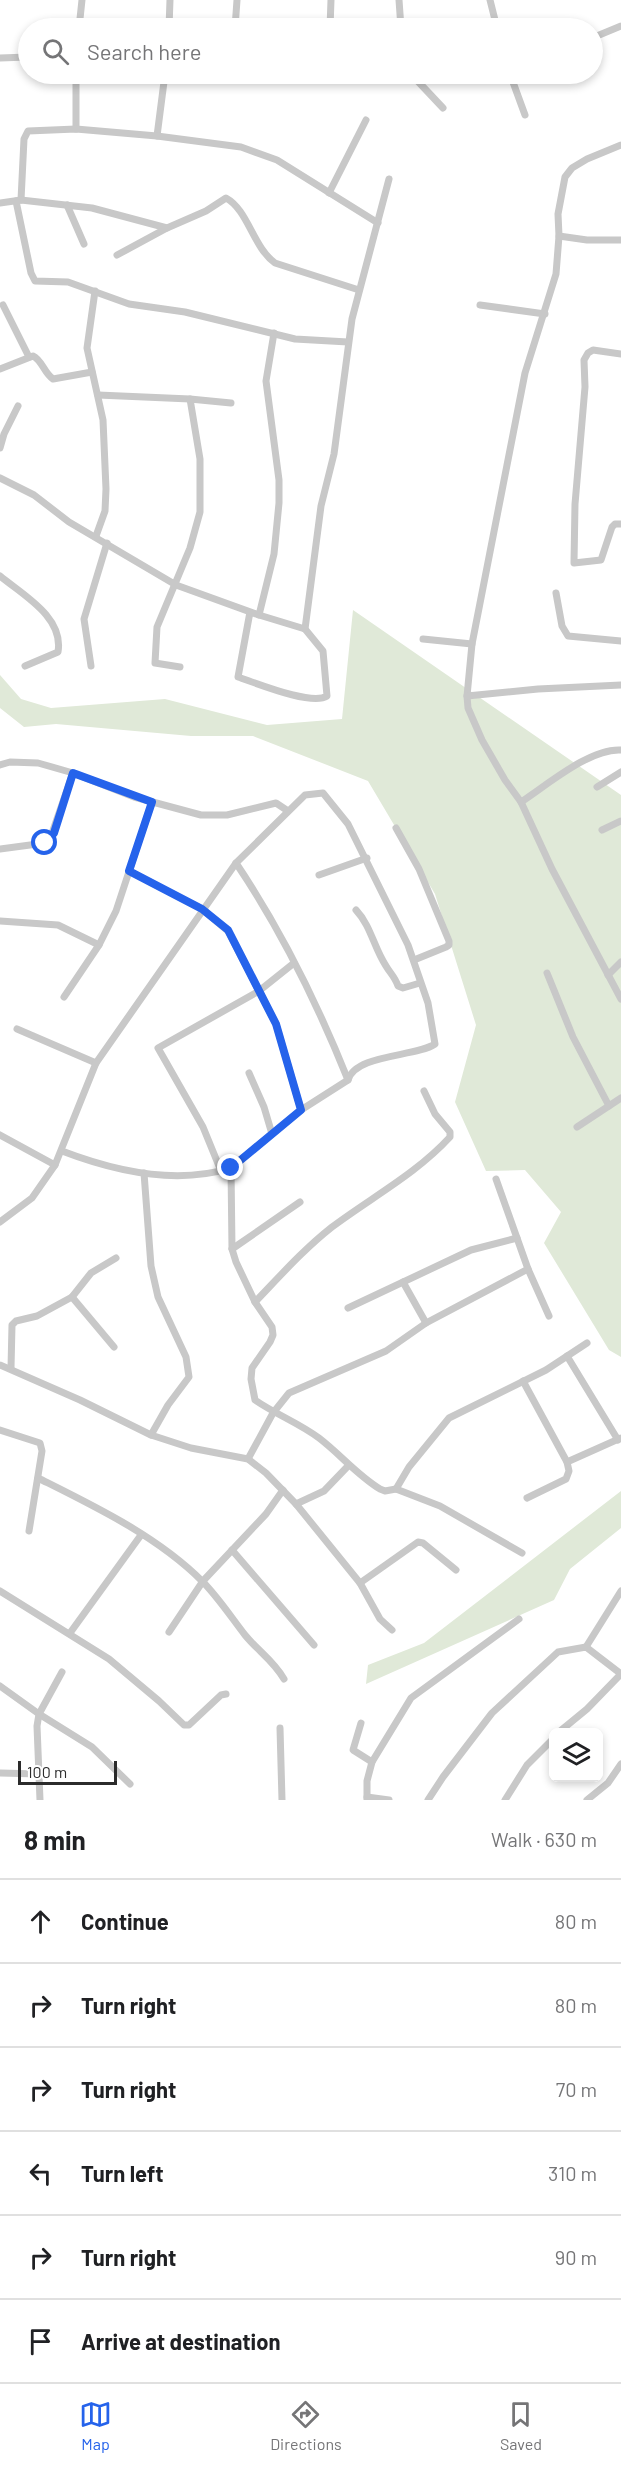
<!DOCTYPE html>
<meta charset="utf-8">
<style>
body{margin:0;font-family:Barlow,sans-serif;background:#f2f2f2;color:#202124}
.controls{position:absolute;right:18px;bottom:18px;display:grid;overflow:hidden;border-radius:9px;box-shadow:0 3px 9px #0003}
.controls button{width:54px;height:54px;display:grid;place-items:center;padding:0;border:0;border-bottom:2px solid #e0e0e0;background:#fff;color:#202124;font:30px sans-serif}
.scale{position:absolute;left:18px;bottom:15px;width:99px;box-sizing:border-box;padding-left:6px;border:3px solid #2b2b2b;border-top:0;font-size:16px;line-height:21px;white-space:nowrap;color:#2b2b2b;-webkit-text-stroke:4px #fff;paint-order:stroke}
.stop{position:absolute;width:18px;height:18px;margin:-14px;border:4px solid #2563eb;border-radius:50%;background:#fff}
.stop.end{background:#2563eb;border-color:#fff;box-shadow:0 2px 6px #0008}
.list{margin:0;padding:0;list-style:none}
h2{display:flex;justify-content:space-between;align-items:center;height:78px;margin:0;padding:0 24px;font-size:26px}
h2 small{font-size:20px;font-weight:400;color:#757577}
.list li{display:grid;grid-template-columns:39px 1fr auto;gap:18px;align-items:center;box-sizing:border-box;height:84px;padding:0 24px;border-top:2px solid #e0e0e0}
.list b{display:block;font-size:22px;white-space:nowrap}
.list em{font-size:20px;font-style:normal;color:#757577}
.icon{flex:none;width:33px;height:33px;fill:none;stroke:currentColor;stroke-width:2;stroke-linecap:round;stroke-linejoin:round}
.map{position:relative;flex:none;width:621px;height:1800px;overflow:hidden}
.search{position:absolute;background:#fff;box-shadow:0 3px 9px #0003;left:18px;right:18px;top:18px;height:66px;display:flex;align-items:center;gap:15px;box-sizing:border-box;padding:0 21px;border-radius:33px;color:#757577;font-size:22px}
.sheet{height:582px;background:#fff}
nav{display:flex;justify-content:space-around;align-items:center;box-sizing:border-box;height:84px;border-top:2px solid #e0e0e0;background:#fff;font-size:16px;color:#757577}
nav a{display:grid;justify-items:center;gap:3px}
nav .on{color:#2563eb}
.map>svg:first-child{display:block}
.green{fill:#e0e9d8}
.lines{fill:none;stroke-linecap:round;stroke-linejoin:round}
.minor{stroke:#c8c8c8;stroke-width:7}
.route{stroke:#2563eb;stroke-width:8}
</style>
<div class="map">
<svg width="621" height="1800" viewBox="0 0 621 1800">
<rect width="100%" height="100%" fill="#fff"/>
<g class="green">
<polygon points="353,610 621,795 621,1357 609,1350 544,1243 561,1212 525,1170 486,1171 455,1102 476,1025 435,894 368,781 253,736 191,736 56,724 24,727 0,708 0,675 21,699 51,708 165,699 267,725 342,719"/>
<polygon points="621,1491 621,1528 570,1569 554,1600 366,1684 368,1665 424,1643"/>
</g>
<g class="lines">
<g class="minor">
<polyline points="399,0 401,28"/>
<polyline points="490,0 497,28"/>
<polyline points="235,27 249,28"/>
<polyline points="79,28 82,0"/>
<polyline points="169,28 170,0"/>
<polyline points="235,28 237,0"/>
<polyline points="330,28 331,0"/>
<polyline points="592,38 621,26"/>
<polyline points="0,58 28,57"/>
<polyline points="303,74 371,79"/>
<polyline points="411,74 443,108"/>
<polyline points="510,74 525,115"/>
<polyline points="76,129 76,74"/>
<polyline points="157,136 165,74"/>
<polyline points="621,145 587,159 572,168 565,177 558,214 559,236 556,274 525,373 472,644 467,696 468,708 482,740 505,780 521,802 552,869 621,999"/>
<polyline points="329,193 366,120"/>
<polyline points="21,200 24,139 28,131 76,129 157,136 241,147 277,160 378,223"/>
<polyline points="16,201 31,273 35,281 68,282 129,304 185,312 295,339 348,342"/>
<path d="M 0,203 L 21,200 L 92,208 L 167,228 L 206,211 L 226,198 C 248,210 253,247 275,263 L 359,290"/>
<polyline points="67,205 84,244"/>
<polyline points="559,236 587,240 621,240"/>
<polyline points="117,255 167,228"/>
<polyline points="95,291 87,348 103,420 106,489 105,511 96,536"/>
<polyline points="3,305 29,357"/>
<polyline points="480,305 545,314"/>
<polyline points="621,354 593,350 588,353 584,360 585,387 575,504 574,563 601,560 612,527 615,524 621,524"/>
<path d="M 0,369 L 33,356 C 42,360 44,373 53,379 L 92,372"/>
<polyline points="98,395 190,399 231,403"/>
<polyline points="0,448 4,434 18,406"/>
<path d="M 0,478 L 34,495 L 69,522 L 176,585 L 259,615 L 305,629 L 323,651 L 327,696 C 312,706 256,683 238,677 L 250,612"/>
<path d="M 0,576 C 23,595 64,617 58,652 L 25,666"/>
<polyline points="556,593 562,626 568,636 621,641"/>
<polyline points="259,615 274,554 279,503 279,480 266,381 274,333"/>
<polyline points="305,629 321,506 334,454 352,319 389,179"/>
<polyline points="423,639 472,644"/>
<polyline points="91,666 84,619 107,543"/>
<polyline points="180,667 155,663 157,627 190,548 200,512 200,459 190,399"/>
<polyline points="467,696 538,689 621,685"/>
<polyline points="0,765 10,762 38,763 73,773 134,797 201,815 227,815 276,803 288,811"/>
<polyline points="597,787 621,772"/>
<path d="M 521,802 C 547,785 590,748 621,750"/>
<polyline points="396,828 419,869 449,941 449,945 446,947 414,960"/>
<polyline points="602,830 621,821"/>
<polyline points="0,849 45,843 50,839 73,773"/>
<path d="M 236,863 C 281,930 318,1005 348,1080"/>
<polyline points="129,871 202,909 228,931 276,1024 301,1110"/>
<polyline points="319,875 367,858"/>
<path d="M 356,910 C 371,926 374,948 386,966 C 390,973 395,977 398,986 L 403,988 L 420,983"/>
<polyline points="0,921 58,925 99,945"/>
<polyline points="547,973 573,1037 609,1106"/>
<polyline points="608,975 621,962"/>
<polyline points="64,997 99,945 116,911 152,802"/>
<polyline points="17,1029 96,1063"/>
<polyline points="249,1073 264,1107 272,1134"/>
<polyline points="577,1127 621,1098"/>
<polyline points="0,1135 55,1165"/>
<path d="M 231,1168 L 232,1249 L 236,1262 L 255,1302 L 272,1327 L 273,1335 L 270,1342 L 252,1368 L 251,1379 L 255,1400 C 275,1414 299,1423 319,1438 C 340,1454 357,1475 380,1489 L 385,1491 L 396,1489 L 440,1506 L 522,1553"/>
<polyline points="221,1171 203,1127 158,1048 259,991 294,963"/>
<polyline points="144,1173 151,1266 158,1297 186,1357 189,1377 168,1405 151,1435"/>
<polyline points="496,1179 528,1269 549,1316"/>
<path d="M 0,1222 L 32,1198 L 55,1165 L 96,1063 L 236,863 L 305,795 L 323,793 L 348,824 L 408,945 L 428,1003 L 435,1044 C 416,1057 356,1054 348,1080 L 301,1110 L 231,1168 C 176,1185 114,1171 62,1151"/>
<polyline points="232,1249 300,1202"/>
<polyline points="403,1282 426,1323"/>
<polyline points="72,1297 114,1347"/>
<path d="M 255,1302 C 280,1276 304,1249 332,1227 C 372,1197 416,1174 450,1137 L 450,1132 L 435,1114 L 424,1091"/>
<polyline points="348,1308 471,1250 517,1238"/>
<polyline points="567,1356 618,1440"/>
<polyline points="0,1365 80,1400 151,1435 191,1448 248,1459 266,1473 296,1504 360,1583 380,1619 392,1630"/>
<polyline points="11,1368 12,1325 16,1321 37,1316 72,1297 91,1273 116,1258"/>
<polyline points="523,1381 567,1462 569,1471 566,1479 527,1498"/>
<polyline points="0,1430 40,1443 42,1451 29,1531"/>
<polyline points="248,1459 273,1413 289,1393 386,1351 426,1323 528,1269"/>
<polyline points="567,1462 621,1438"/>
<path d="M 38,1478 C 94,1506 157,1536 202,1581 C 218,1597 231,1617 245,1635 C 258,1651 273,1660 284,1679"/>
<polyline points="396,1489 409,1467 449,1418 546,1370 587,1343"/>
<polyline points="296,1504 324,1491 348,1466"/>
<polyline points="232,1550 314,1645"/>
<polyline points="360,1583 418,1542 423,1543 456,1570"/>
<polyline points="0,1591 109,1659 159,1701 184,1725 189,1725 221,1695 226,1694"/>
<polyline points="169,1632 203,1581 266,1514 283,1490"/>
<polyline points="70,1633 141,1535"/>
<polyline points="586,1647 621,1591"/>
<polyline points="0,1686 39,1714 92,1747 130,1784"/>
<polyline points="361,1723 353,1750 372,1762"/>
<polyline points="280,1728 282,1800"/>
<polyline points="0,1773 39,1774"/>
<polyline points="367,1797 389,1800"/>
<polyline points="40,1800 37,1726 39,1714 62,1672"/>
<polyline points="367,1800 367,1781 372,1762 411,1698 519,1619"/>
<polyline points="428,1800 443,1777 492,1713 558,1652 586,1647 621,1674 587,1709 559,1732"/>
<polyline points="505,1800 527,1765 554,1738"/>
<polyline points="587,1800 608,1783 621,1764"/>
</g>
</g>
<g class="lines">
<polyline class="route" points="45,843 54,833 73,773 152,802 129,871 202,909 228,930 276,1024 301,1110 231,1168"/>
</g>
</svg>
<div class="controls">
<button><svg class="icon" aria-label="layers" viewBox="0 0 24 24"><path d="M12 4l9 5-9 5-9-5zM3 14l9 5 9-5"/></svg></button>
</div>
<div class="scale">100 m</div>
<div class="stop" style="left:45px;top:843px"></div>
<div class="stop end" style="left:231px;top:1168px"></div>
<div class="search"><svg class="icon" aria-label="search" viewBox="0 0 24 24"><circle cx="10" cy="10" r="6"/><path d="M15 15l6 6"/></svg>Search here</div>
</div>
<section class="sheet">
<h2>8 min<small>Walk · 630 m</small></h2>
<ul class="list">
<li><svg class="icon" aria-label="ahead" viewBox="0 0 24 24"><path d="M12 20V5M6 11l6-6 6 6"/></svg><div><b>Continue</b></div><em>80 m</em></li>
<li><svg class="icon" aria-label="right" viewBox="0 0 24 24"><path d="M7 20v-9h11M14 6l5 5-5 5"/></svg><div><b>Turn right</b></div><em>80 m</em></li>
<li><svg class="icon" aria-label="right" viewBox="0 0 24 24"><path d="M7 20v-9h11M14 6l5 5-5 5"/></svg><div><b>Turn right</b></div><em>70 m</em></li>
<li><svg class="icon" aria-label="left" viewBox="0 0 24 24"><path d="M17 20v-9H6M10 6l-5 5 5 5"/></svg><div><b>Turn left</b></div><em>310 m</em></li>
<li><svg class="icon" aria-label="right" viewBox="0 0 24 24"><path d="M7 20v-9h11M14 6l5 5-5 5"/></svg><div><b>Turn right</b></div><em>90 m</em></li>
<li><svg class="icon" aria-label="arrive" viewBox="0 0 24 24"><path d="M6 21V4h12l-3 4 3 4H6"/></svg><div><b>Arrive at destination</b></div></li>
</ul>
</section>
<nav>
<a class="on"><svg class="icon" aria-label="map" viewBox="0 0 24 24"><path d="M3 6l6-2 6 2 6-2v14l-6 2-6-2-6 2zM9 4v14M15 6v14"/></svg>Map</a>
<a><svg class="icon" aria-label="directions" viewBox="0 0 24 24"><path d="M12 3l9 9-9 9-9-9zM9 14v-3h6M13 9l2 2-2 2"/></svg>Directions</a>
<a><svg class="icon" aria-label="saved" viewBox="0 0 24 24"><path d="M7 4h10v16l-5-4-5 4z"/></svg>Saved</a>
</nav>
